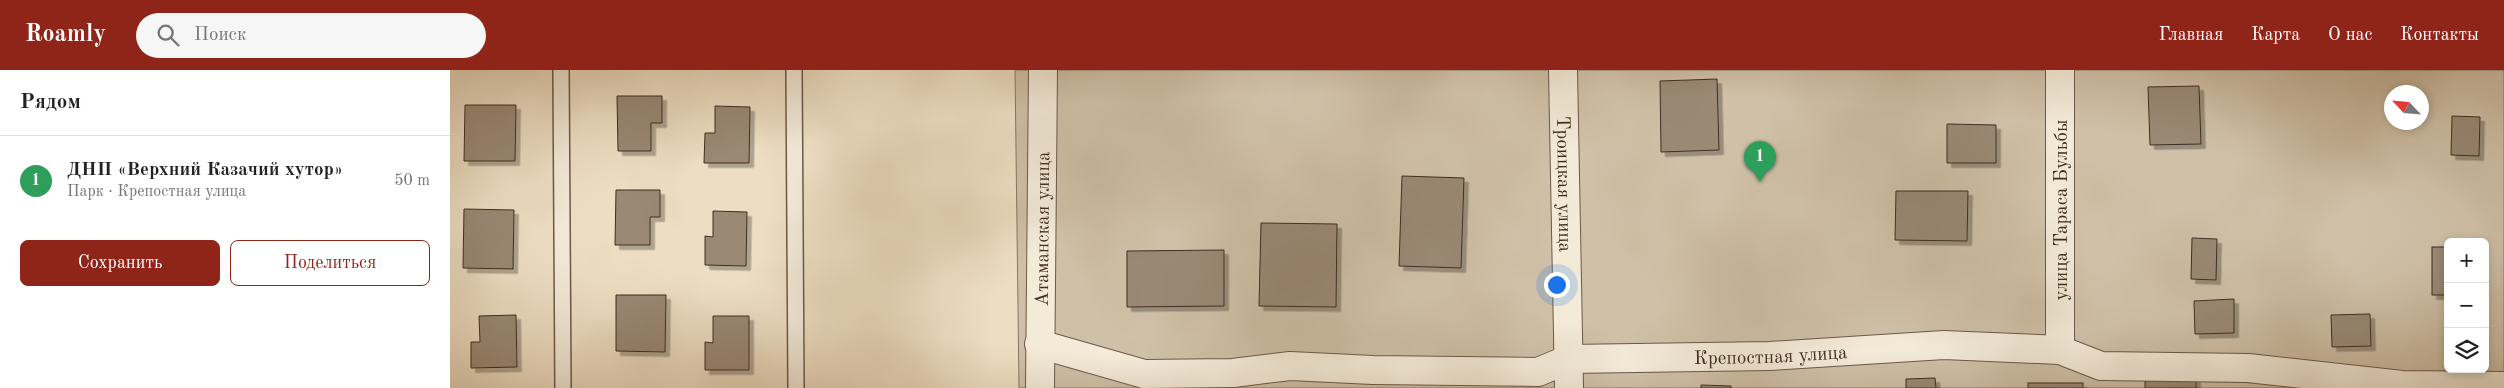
<!DOCTYPE html>
<html lang="ru">
<meta charset="utf-8">
<style>
body{margin:0;font-family:"Old Standard TT",serif;background:#f6f6f6;color:#222}
.controls{position:absolute;right:15px;bottom:15px;display:grid;overflow:hidden;border-radius:8px;box-shadow:0 2px 8px #0003}
.controls button{width:45px;height:45px;display:grid;place-items:center;padding:0;border:0;border-bottom:1px solid #e0e0e0;background:#fff;color:#222;font:25px sans-serif}
.compass{position:absolute;left:1934px;top:15px;width:45px;height:45px;border-radius:50%;background:#fff;box-shadow:0 2px 8px #0003;rotate:296deg}
.you{position:absolute;left:1106px;top:214px;width:18px;height:18px;margin:-12px;border:4px solid #fff;border-radius:50%;background:#1a73e8;box-shadow:0 0 0 8px #1a73e833}
.badge{display:grid;place-items:center;width:32px;height:32px;border-radius:50%;background:#8f2418;color:#fff;font-size:16px;font-weight:700}
.pin{position:absolute;translate:-50% -41px;filter:drop-shadow(0 1px 2px #0008)}
.pin::after{content:'';position:absolute;top:26px;width:18px;height:15px;background:inherit;clip-path:polygon(0 0,100% 0,50% 100%)}
.list{margin:0;padding:0;list-style:none}
h2{display:flex;justify-content:space-between;align-items:center;height:65px;margin:0;padding:0 20px;font-size:21px}
h2 small{font-size:16px;font-weight:400;color:#767676}
.list li{display:grid;grid-template-columns:32px 1fr auto;gap:15px;align-items:center;box-sizing:border-box;height:90px;padding:0 20px;border-top:1px solid #e0e0e0}
.list b{display:block;font-size:19px;white-space:nowrap}
.list p{margin:0;font-size:16px;white-space:nowrap;color:#767676}
.list em{font-size:16px;font-style:normal;color:#767676}
.actions{display:flex;gap:10px;padding:15px 20px}
.actions a{flex:1;padding:11px 0;border:1px solid #8f2418;border-radius:8px;text-align:center;font-size:18px;color:#8f2418}
.actions .main{background:#8f2418;color:#fff}
.icon{flex:none;width:28px;height:28px;fill:none;stroke:currentColor;stroke-width:2;stroke-linecap:round;stroke-linejoin:round}
.map{position:relative;flex:none;width:2054px;height:318px;overflow:hidden}
header{display:flex;align-items:center;gap:30px;box-sizing:border-box;height:70px;padding:0 25px;background:#8f2418;color:#fff}
header strong{font-size:24px}
nav{display:flex;gap:28px;margin-inline-start:auto;font-size:18px}
.search{width:350px;height:45px;background:#f6f6f6;display:flex;align-items:center;gap:12px;box-sizing:border-box;padding:0 18px;border-radius:28px;color:#767676;font-size:19px}
main{display:flex}
aside{flex:1;background:#fff}
.map>svg:first-child{display:block}
.green{fill:#cfc0a7;stroke:#877664;fill-rule:evenodd}
.building{fill:#998975;stroke:#3f2d20;filter:url(#shadow)}
.lines{fill:none;stroke-linecap:round;stroke-linejoin:round}
.service-casing{stroke:#6a5949;stroke-width:18}
.minor-casing{stroke:#6a5949;stroke-width:30}
.service{stroke:#f3ead8;stroke-width:15}
.minor{stroke:#f3ead8;stroke-width:28}
.labels{text-anchor:middle;stroke-width:5;stroke-linejoin:round;paint-order:stroke}
.street-label{font-size:19px;fill:#3f2d20;stroke:#f3ead8}
</style>
<header>
<strong>Roamly</strong>
<div class="search"><svg class="icon" aria-label="search" viewBox="0 0 24 24"><circle cx="10" cy="10" r="6"/><path d="M15 15l6 6"/></svg>Поиск</div>
<nav><a>Главная</a><a>Карта</a><a>О нас</a><a>Контакты</a></nav>
</header>
<main>
<aside>
<h2>Рядом<small></small></h2>
<ul class="list">
<li><span class="badge" style="background:#2e9e5b">1</span><div><b>ДНП «Верхний Казачий хутор»</b><p>Парк · Крепостная улица</p></div><em>50 m</em></li>
</ul>
<div class="actions"><a class="main">Сохранить</a><a>Поделиться</a></div>
</aside>
<div class="map">
<svg width="2054" height="318" viewBox="0 0 2054 318">
<defs>
<filter id="shadow"><feDropShadow dx="4.5" dy="4.5" stdDeviation="0" flood-color="#0004"/></filter>
</defs>
<rect width="100%" height="100%" fill="#eddec3"/>
<filter id="stains"><feTurbulence type="fractalNoise" baseFrequency=".004" numOctaves="4"/><feColorMatrix values="0 0 0 0 .2 0 0 0 0 .09 0 0 0 0 .02 0 0 0 .5 -.17"/></filter>
<radialGradient id="worn" r=".72"><stop offset=".6" stop-color="#630" stop-opacity="0"/><stop offset="1" stop-color="#630" stop-opacity=".3"/></radialGradient>
<path class="green" d="M 565,0 L 2054,0 L 2054,318 L 569,318 ZM 1942,22 L 1972,22 L 1972,52 L 1942,52 ZM 1998,172 L 2035,172 L 2035,299 L 1998,299 Z"/>
<g class="building">
<polygon points="1267,9 1269,80 1211,82 1210,11"/>
<polygon points="1749,16 1751,74 1700,75 1698,17"/>
<polygon points="167,26 212,26 212,53 201,53 201,81 168,81"/>
<polygon points="15,35 66,35 65,91 14,91"/>
<polygon points="265,36 300,37 299,93 254,93 255,63 265,63"/>
<polygon points="2002,46 2030,47 2029,86 2001,85"/>
<polygon points="1497,54 1546,55 1546,93 1497,93"/>
<polygon points="952,106 1014,108 1011,198 949,196"/>
<polygon points="166,120 210,120 210,147 200,147 200,175 165,175"/>
<polygon points="1446,121 1518,121 1517,171 1445,170"/>
<polygon points="14,139 64,140 63,199 13,198"/>
<polygon points="263,141 297,142 296,196 255,195 255,166 263,167"/>
<polygon points="811,153 887,154 886,237 809,236"/>
<polygon points="1742,168 1767,169 1766,210 1741,209"/>
<rect x="1982" y="177" width="16" height="48"/>
<polygon points="774,180 774,236 677,237 677,181"/>
<polygon points="166,225 216,225 215,282 166,281"/>
<polygon points="1784,229 1784,263 1745,264 1744,231"/>
<polygon points="1920,244 1921,276 1882,277 1881,245"/>
<polygon points="66,245 67,297 21,298 21,272 30,272 29,246"/>
<polygon points="263,246 299,246 299,300 255,300 255,272 263,273"/>
<polygon points="1485,308 1486,318 1456,318 1456,309"/>
<polygon points="1746,308 1746,318 1695,318 1695,310"/>
<rect x="1578" y="313" width="55" height="5"/>
<polygon points="1251,315 1281,316 1281,318 1251,318"/>
</g>
<g class="lines">
<g class="service-casing">
<g id="service">
<polyline points="111,0 113,318"/>
<polyline points="344,0 346,318"/>
</g>
</g>
<g class="minor-casing">
<g id="minor">
<path id="s1" d="M 1113,0 L 1119,318"/>
<polyline points="1610,0 1610,280"/>
<path id="s2" d="M 589,274 L 694,304 L 783,303 L 840,296 L 923,300 L 1088,302 L 1119,289 L 1320,286 L 1494,275 L 1610,280 L 1651,296 L 1798,298 L 1952,315 L 2054,316"/>
<path id="s3" d="M 590,318 L 593,0"/>
</g>
</g>
<use href="#service" class="service"/>
<use href="#minor" class="minor"/>
</g>
<g class="labels">
<g class="street-label">
<text dy="7" stroke="none"><textPath href="#s1" startOffset="114">Троицкая улица</textPath></text>
<text transform="translate(1610 140) rotate(-90)" y="7">улица Тараса Бульбы</text>
<text dy="7" stroke="none"><textPath href="#s3" startOffset="159">Атаманская улица</textPath></text>
<text dy="7" stroke="none"><textPath href="#s2" startOffset="739">Крепостная улица</textPath></text>
</g>
</g>
<rect width="100%" height="100%" filter="url(#stains)"/>
<rect width="100%" height="100%" fill="url(#worn)"/>
</svg>
<div class="controls">
<button>+</button>
<button>−</button>
<button><svg class="icon" aria-label="layers" viewBox="0 0 24 24"><path d="M12 4l9 5-9 5-9-5zM3 14l9 5 9-5"/></svg></button>
</div>
<svg class="compass" viewBox="-18 -18 36 36"><path d="M0-13l5 13h-10z" fill="#e53935"/><path d="M0 13l5-13h-10z" fill="#767676"/></svg>
<div class="you"></div>
<div class="pin badge" style="left:1310px;top:112px;background:#2e9e5b">1</div>
</div>
</main>
